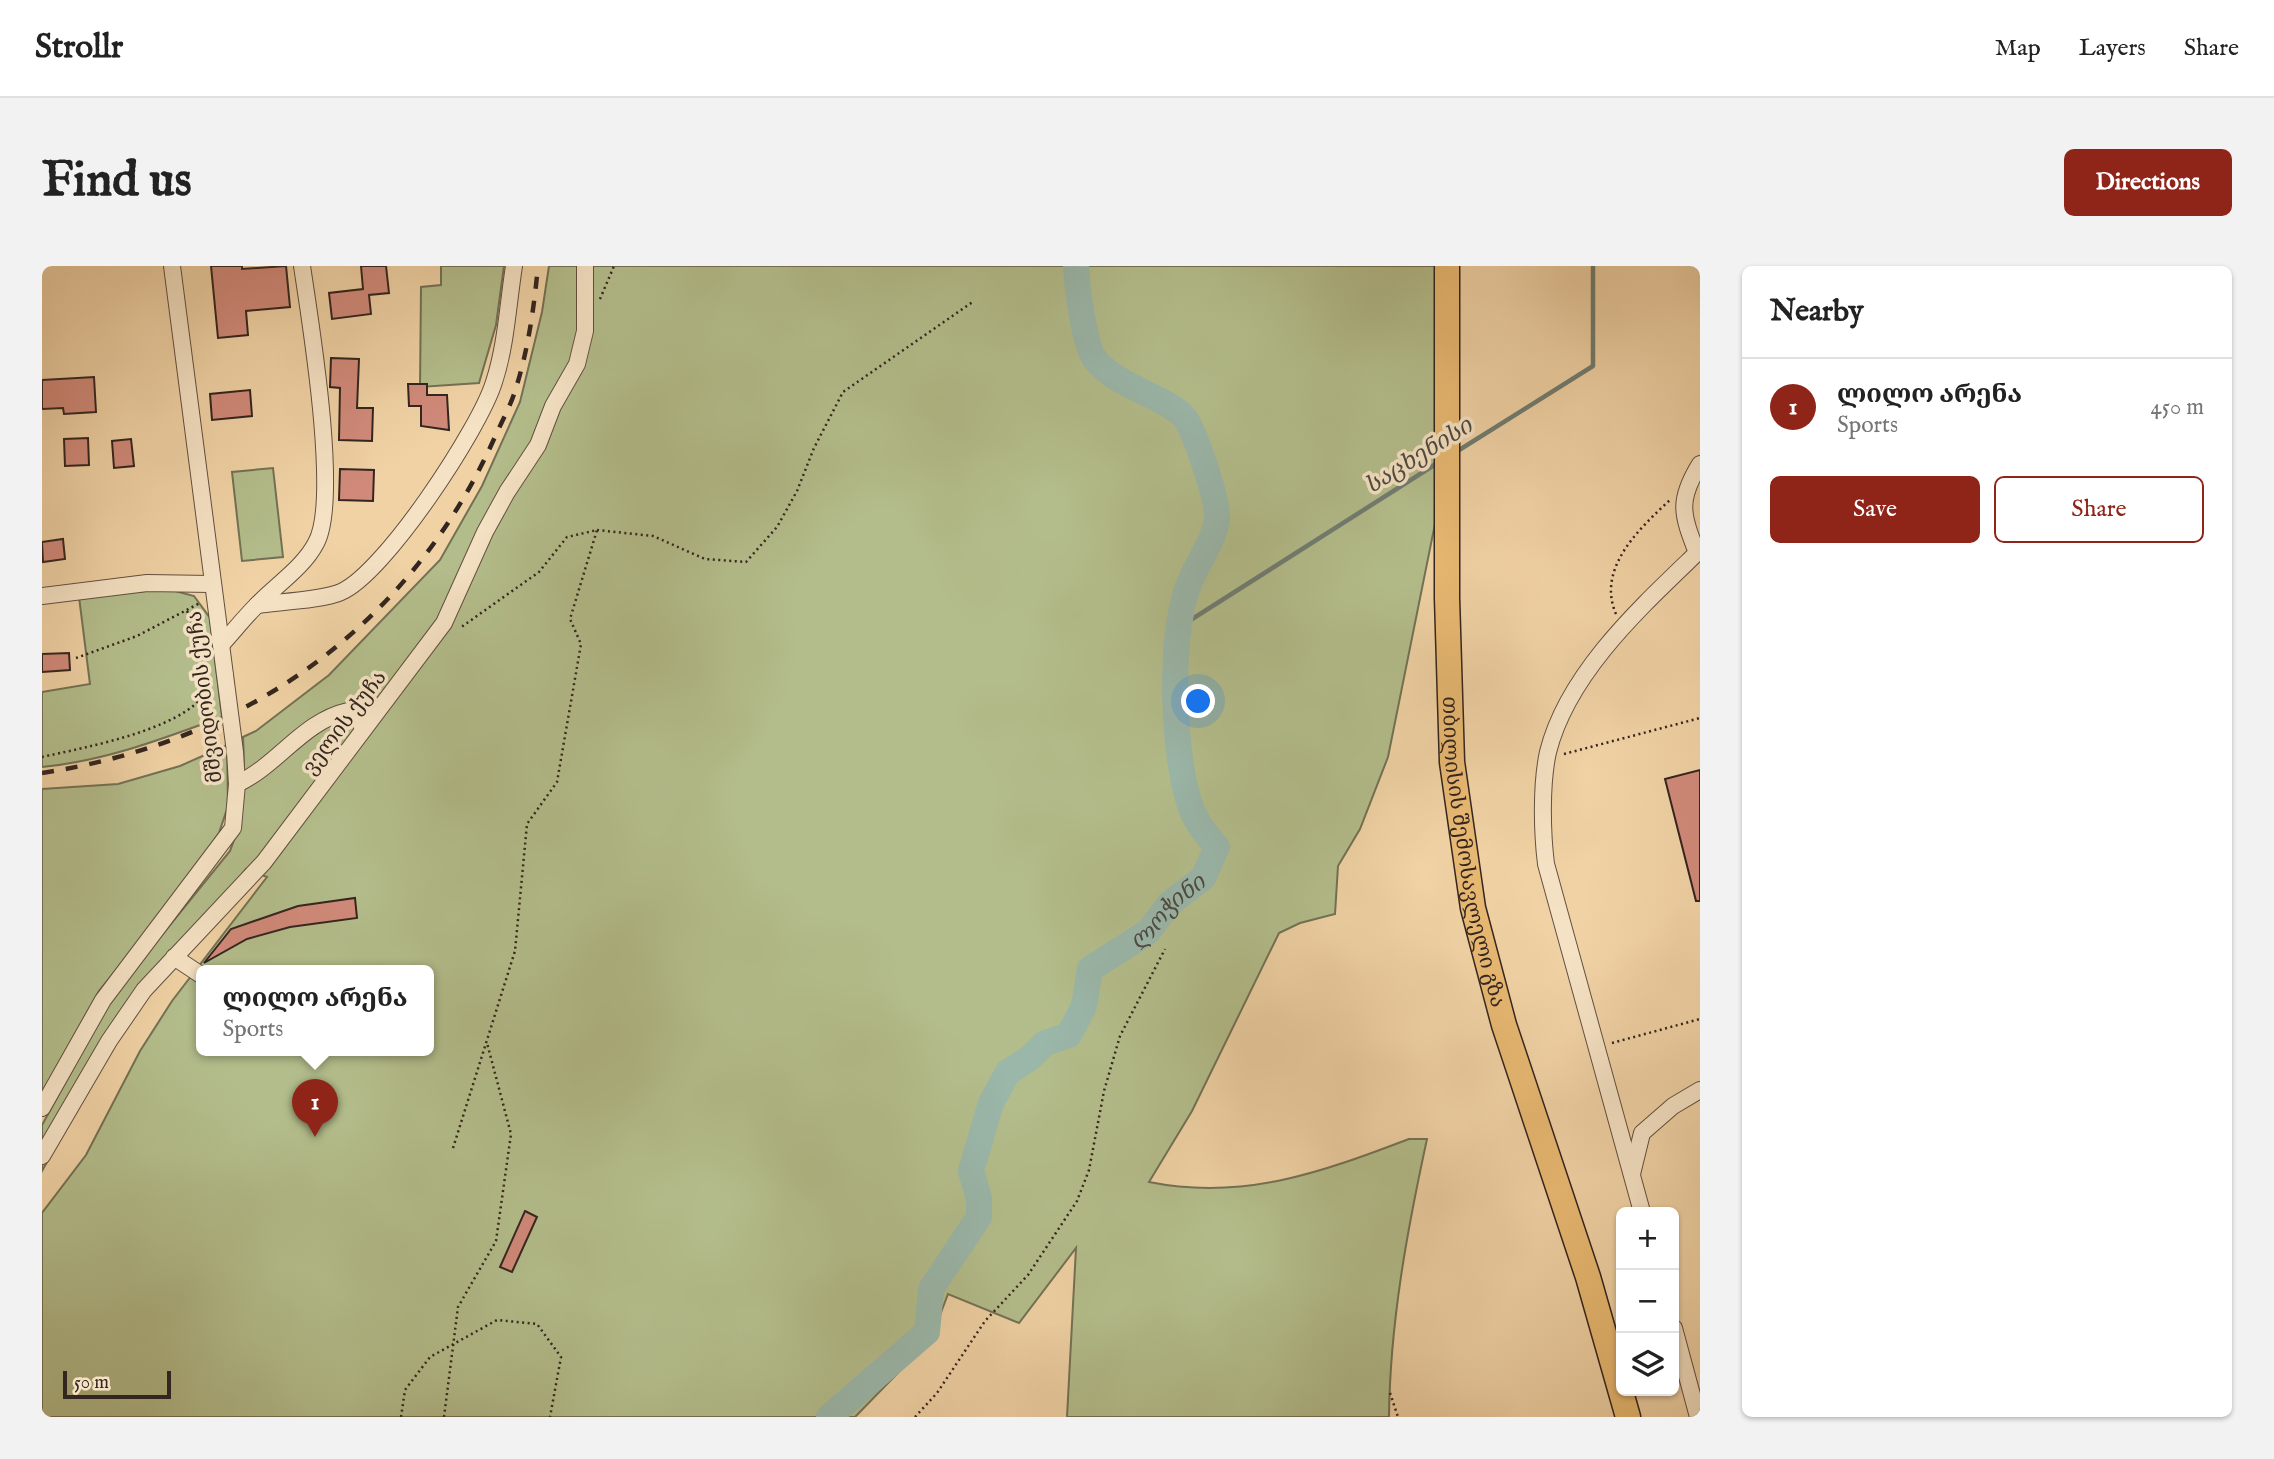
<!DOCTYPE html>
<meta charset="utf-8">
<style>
body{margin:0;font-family:"IM FELL English","Noto Serif Georgian",serif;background:#f2f2f2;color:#222}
.controls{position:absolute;right:21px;bottom:21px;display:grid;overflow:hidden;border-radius:10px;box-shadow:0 2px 5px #0004}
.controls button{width:63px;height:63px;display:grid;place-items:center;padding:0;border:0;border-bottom:2px solid #e0e0e0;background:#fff;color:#222;font:35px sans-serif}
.scale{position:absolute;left:21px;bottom:18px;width:108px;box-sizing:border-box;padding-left:7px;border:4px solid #33251f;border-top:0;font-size:19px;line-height:24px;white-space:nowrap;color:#33251f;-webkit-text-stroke:5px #f5e2c4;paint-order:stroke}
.you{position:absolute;left:1157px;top:436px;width:24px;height:24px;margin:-18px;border:5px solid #fff;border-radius:50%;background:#1a73e8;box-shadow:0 0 0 10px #1a73e833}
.badge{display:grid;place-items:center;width:46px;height:46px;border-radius:50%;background:#8f2418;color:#fff;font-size:23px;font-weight:700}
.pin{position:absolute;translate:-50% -58px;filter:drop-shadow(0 2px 4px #0008)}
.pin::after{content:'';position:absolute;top:37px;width:24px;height:21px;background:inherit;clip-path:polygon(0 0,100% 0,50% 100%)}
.popup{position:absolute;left:154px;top:699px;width:238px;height:91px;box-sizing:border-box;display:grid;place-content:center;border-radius:10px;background:#fff;filter:drop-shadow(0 2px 5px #0005);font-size:23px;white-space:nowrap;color:#767676}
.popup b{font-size:26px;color:#222}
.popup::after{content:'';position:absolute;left:50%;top:100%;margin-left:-14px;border:14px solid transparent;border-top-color:#fff}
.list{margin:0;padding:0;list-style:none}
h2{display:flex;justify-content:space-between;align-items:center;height:91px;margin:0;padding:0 28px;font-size:30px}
h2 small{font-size:23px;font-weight:400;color:#767676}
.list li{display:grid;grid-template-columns:46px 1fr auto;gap:21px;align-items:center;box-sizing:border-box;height:98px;padding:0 28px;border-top:2px solid #e0e0e0}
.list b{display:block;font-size:26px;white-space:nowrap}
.list p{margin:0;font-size:23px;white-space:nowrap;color:#767676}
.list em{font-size:23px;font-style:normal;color:#767676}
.actions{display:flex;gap:14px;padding:21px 28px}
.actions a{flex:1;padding:16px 0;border:2px solid #8f2418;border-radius:10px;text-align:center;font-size:24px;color:#8f2418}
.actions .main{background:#8f2418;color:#fff}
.icon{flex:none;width:38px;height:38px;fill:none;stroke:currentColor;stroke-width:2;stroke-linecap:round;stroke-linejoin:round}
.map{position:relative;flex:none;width:1658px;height:1151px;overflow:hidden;border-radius:10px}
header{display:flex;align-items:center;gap:42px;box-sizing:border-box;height:98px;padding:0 35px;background:#fff;border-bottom:2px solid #e0e0e0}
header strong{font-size:33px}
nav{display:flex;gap:38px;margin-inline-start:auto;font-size:24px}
.intro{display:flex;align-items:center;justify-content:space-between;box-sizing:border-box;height:168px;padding:0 42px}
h1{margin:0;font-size:49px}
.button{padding:18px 32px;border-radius:10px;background:#8f2418;color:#fff;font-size:24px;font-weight:700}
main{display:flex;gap:42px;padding:0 42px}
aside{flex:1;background:#fff;border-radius:10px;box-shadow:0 2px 5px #0004}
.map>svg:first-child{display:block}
.green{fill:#b3bd8b;stroke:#737155;stroke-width:2;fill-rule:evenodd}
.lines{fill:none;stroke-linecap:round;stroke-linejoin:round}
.stream{stroke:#717d72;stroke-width:4.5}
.river{stroke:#9ab7aa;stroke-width:26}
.building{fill:#d18a7a;stroke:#33251f;stroke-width:2}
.minor-casing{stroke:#625040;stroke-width:18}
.highway-casing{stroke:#33251f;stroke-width:27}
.path{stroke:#33251f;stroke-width:2.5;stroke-dasharray:2 3.5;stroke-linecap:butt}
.minor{stroke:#f5e2c4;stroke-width:16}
.highway{stroke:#e8b972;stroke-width:24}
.rail{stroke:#33251f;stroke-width:4.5;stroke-dasharray:12 12;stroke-linecap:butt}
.minor-bridge-casing{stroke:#625040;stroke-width:18;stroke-linecap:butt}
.minor-bridge{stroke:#f5e2c4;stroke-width:16}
.labels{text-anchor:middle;stroke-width:7;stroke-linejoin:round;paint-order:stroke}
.street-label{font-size:21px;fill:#33251f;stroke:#f5e2c4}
.water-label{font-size:23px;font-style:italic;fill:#4d4a42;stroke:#f5e2c4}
</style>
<header>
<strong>Strollr</strong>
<nav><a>Map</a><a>Layers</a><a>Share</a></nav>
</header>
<div class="intro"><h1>Find us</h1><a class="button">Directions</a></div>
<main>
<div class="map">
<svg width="1658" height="1151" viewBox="0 0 1658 1151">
<rect width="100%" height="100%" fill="#f0d2a5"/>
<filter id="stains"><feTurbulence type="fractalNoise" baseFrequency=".00286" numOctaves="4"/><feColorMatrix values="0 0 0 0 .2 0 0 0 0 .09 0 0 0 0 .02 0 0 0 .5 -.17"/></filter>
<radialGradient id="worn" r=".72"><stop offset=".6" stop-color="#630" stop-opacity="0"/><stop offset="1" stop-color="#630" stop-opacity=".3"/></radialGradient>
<g class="green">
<polygon points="399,0 462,0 454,59 437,117 378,121 379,21 399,19"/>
<path d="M 507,0 L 1395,0 L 1396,243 L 1346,491 L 1318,563 L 1296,600 L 1293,648 L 1258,657 L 1237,667 L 1150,845 L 1107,916 C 1202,935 1280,906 1367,873 L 1385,873 C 1365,965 1348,1057 1347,1151 L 1025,1151 L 1034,982 L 977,1057 L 906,1028 L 889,1073 L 813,1151 L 0,1151 L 0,947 L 44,889 L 98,785 L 130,735 L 225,611 L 204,603 L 84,756 L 0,905 L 0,859 L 72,728 L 188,585 C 204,546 203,513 201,471 L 214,465 L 287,409 L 398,294 L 440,220 L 478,136 L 500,46 ZM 159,705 L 387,705 L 387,785 L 159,785 Z"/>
<polygon points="231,202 241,291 200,295 190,206"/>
<path d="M 126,323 L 152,330 L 168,352 L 180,451 C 120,473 63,495 0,501 L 0,426 L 48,418 L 37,331 Z"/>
<polygon points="185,479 186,540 177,567 127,639 57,725 0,827 0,523 76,518 138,500"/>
</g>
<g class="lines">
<g class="stream">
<polyline points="1414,186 1551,100 1551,0"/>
<polyline points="1136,362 1397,196"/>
</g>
<path class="river" id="s1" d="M 787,1151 L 885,1066 L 889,1023 L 937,951 L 937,932 L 929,905 L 949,837 L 966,806 L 988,792 L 1003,777 L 1027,769 L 1042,740 L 1048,703 L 1106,666 L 1128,637 L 1161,612 L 1175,581 C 1163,568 1152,553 1147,536 C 1131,482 1128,384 1143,330 C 1149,304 1172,279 1175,252 C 1176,234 1153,165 1142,151 C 1125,131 1074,121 1053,93 C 1042,79 1035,19 1034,0"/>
</g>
<g class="building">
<polygon points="169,0 200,0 200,3 244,0 248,41 204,45 206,69 176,72"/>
<polygon points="319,0 344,0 347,27 327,29 329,48 290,53 287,27 321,23"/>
<polygon points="289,92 317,93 315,142 331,142 330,175 297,174 298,122 288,121"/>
<polygon points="52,111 54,146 22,148 21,142 0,143 0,114"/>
<polygon points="366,118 385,118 385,129 405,129 407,164 379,160 379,140 367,140"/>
<polygon points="208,124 210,150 170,154 168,128"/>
<polygon points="46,172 47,199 23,200 22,173"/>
<polygon points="89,173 92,200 72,202 70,175"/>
<polygon points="298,203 332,204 331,235 297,234"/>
<polygon points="21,273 23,293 1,296 0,276"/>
<polygon points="27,387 28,404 0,406 0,388"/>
<polygon points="1658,504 1658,635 1654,635 1623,513"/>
<polygon points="313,632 315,652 248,661 205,673 162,697 189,663 256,640"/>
<polygon points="483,945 495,951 470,1006 458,1001"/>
</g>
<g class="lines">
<g class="minor-casing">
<g id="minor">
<polyline points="130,0 183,409"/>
<path d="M 1655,287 C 1640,248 1635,235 1658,198"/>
<polyline points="0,330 105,317 169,318"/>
<path d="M 215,339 C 236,336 282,334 299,326 C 343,307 438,162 452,116 C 464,80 466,38 472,0"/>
<path d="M 179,379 C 191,366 202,352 215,339 C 234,319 261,302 274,277 C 298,234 268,54 260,0"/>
<path d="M 195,518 C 236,499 261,455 306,445 L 316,451 L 321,463"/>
<polyline points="132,691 159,709"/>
<polyline points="0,842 61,734 191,562 195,518 193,486"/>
<polyline points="0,890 67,775 102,724 222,596 402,357 443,266 465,226 496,179 511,140 535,98 543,65 543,0"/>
<polyline points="1590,908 1600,867 1631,840 1658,824"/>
<path d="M 1600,946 L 1504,598 C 1500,566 1499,518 1506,486 C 1526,406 1601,339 1658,284"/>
<polyline points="1632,1062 1656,1151"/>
</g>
</g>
<g class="highway-casing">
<g id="highway">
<path id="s2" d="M 1405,0 L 1405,332 L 1410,496 L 1431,642 L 1462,759 L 1546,1011 L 1586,1151"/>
</g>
</g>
<g class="path">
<polyline points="1656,0 1658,2"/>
<polyline points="558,33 572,0"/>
<polyline points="555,264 611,270 663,293 704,296 735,261 755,225 772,182 801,126 932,35"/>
<polyline points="145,345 164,391"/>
<path d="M 1574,348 C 1554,302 1598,262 1629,233"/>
<polyline points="34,392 95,370 158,337"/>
<polyline points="1522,488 1658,452"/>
<path d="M 0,491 C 39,482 161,461 168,415"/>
<polyline points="1570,777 1658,753"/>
<polyline points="411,882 473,685 485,558 515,516 539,378 528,353 555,264 525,271 497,306 418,362"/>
<polyline points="1348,1127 1356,1151"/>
<polyline points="359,1151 363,1124 388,1091 455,1054 495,1058 519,1091 508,1151"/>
<polyline points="402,1151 416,1041 454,975 469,868 445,777"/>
<polyline points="873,1151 895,1127 943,1055 986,1009 1035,935 1047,904 1062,825 1078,770 1123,683"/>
</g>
<use href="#minor" class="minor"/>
<use href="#highway" class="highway"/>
<path class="rail" d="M 0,507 C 203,476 367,362 452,173 C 459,157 468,141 473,125 C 486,85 492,42 496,0"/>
<g class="minor-bridge-casing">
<polyline id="minor-bridge" points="183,409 193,486"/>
</g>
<use href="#minor-bridge" class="minor-bridge"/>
</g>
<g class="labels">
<g class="street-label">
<text transform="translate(162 431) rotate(-97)" y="7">მშვიდობის ქუჩა</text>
<text transform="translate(302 456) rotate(-53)" y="7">ველის ქუჩა</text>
<text dy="7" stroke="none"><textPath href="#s2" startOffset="588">თბილისის შემოსავლელი გზა</textPath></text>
</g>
<g class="water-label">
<text transform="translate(1376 189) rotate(-32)" y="8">საცხენისი</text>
<text dy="8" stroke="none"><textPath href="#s1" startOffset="653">ლოჭინი</textPath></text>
</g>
</g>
<rect width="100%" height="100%" filter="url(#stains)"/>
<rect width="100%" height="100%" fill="url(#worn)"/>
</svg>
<div class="controls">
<button>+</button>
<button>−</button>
<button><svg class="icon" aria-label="layers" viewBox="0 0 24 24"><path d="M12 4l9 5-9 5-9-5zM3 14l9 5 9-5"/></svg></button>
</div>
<div class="scale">50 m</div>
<div class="you"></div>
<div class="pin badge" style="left:273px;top:871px">1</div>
<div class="popup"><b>ლილო არენა</b>Sports</div>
</div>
<aside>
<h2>Nearby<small></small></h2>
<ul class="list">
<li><span class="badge">1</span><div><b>ლილო არენა</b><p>Sports</p></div><em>450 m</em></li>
</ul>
<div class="actions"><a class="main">Save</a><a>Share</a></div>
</aside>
</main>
